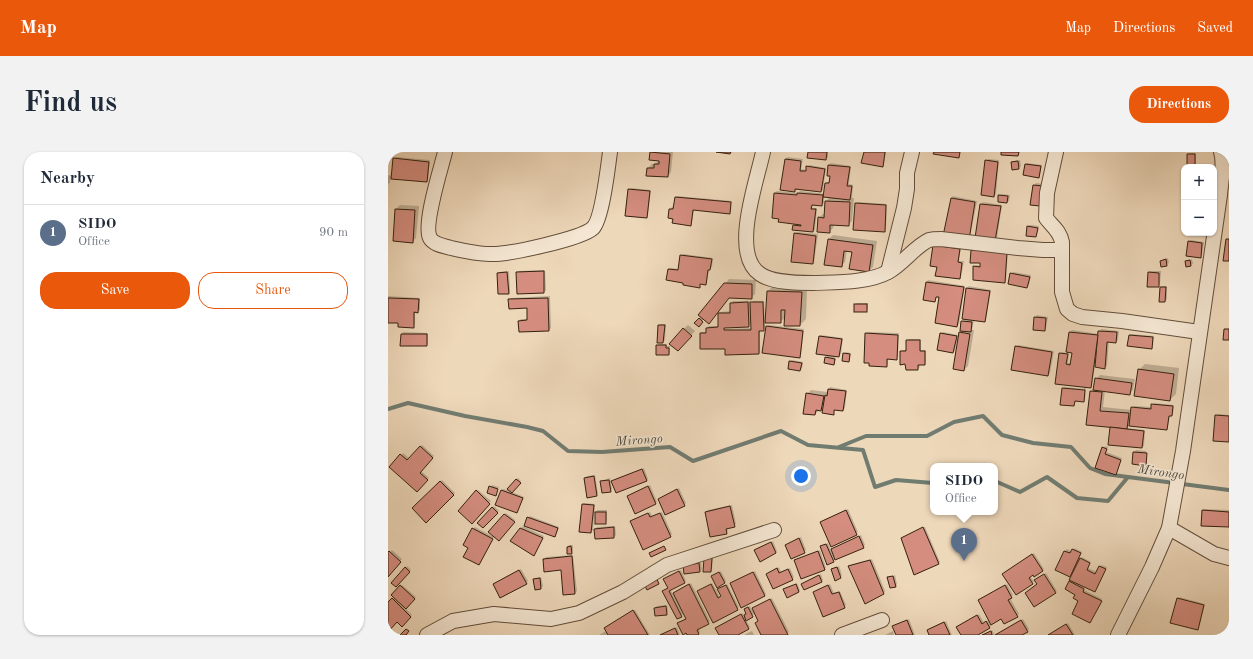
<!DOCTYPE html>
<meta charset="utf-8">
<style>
body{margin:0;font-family:"Old Standard TT",serif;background:#f2f2f3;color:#1f2937}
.controls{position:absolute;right:12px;top:12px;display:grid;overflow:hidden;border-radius:8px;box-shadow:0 1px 3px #0004}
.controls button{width:36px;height:36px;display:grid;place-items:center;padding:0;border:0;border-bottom:1px solid #e0e1e3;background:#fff;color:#1f2937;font:20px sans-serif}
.you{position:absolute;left:413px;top:324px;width:14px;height:14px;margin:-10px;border:3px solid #fff;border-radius:50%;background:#1a73e8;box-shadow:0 0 0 6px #1a73e833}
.badge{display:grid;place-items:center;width:26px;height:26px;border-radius:50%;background:#ea580c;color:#fff;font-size:13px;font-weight:700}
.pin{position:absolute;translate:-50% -33px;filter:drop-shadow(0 1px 2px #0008)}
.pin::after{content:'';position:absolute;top:21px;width:14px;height:12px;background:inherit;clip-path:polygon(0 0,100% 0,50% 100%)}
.popup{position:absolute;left:542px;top:311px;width:68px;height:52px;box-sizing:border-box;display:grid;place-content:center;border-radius:8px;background:#fff;filter:drop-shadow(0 1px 3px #0005);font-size:13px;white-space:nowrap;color:#747a83}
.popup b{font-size:15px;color:#1f2937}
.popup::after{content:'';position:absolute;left:50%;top:100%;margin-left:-8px;border:8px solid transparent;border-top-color:#fff}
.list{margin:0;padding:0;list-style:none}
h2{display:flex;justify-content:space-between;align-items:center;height:52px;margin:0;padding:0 16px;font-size:17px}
h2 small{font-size:13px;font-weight:400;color:#747a83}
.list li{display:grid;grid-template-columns:26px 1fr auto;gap:12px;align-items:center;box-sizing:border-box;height:56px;padding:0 16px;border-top:1px solid #e0e1e3}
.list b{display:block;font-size:15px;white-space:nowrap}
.list p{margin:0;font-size:13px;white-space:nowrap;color:#747a83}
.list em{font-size:13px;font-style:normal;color:#747a83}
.actions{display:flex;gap:8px;padding:12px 16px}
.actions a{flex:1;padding:9px 0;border:1px solid #ea580c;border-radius:16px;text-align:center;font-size:14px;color:#ea580c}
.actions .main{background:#ea580c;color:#fff}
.map{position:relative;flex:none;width:841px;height:483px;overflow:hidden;border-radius:16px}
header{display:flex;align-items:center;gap:24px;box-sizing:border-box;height:56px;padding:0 20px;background:#ea580c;color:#fff}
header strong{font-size:19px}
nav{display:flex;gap:22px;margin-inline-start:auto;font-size:14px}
.intro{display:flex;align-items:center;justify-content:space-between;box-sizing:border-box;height:96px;padding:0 24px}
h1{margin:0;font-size:28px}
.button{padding:10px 18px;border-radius:16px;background:#ea580c;color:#fff;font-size:14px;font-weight:700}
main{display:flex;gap:24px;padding:0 24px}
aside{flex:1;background:#fff;border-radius:16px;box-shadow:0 1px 3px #0004}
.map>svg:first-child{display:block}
.shadow{fill:#0003;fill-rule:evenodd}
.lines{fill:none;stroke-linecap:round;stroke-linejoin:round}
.stream{stroke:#717c71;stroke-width:4}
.building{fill:#d48d7f;stroke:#35200f}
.minor-casing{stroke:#634e3a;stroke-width:16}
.minor{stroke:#f4e6d2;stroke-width:14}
.labels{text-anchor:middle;stroke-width:3;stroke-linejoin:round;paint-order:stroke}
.water-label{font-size:13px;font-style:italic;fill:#534e40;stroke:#f4e6d2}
</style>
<header>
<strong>Map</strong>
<nav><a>Map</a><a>Directions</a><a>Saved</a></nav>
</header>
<div class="intro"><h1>Find us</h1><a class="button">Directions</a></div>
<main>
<aside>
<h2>Nearby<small></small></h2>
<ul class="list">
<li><span class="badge" style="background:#5c6f8a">1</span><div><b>SIDO</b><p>Office</p></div><em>90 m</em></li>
</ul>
<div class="actions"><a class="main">Save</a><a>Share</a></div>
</aside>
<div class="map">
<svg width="841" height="483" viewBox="0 0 841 483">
<rect width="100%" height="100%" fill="#eed8ba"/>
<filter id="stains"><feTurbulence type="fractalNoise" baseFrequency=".005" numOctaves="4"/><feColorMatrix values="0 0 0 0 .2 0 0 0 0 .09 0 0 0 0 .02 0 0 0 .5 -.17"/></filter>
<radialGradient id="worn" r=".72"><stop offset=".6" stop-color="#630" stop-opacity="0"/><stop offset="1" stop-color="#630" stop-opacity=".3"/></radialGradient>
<g class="shadow">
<polygon points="263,0 285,0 283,20 280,24 260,16 264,12 267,12 272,8 263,1"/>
<polygon points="421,0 440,0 440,5 438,7"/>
<polygon points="477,0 498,0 496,12 494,14"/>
<polygon points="802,1 808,1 808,12 806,13 800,3"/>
<polygon points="8,5 42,8 40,28 38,29 3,26 2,30 0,33 0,23 4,24 6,6"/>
<polygon points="399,5 415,7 413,17 419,18 421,13 438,16 435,38 433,39 394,37 398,7"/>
<polygon points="600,7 611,8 608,42 606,44 598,9"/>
<polygon points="632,8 633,14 631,16 624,10 626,9"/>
<polygon points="443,11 463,14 461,32 465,33 464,46 466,46 464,69 460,73 446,72 445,76 441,80 431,66 435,62 437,62 438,49 442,45 436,44 436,51 434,53 425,52 424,56 429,56 427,78 425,79 405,74 408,71 385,65 387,41 389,39 410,41 412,39 437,42 438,31 442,29 443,23 441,13"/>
<polygon points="639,11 654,13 652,23 651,25 638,12"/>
<polygon points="648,31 657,32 643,52 646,33"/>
<polygon points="243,36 263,38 260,63 259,65 241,38"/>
<polygon points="613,42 622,43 621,49 619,50 611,43"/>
<polygon points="289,44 344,49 343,59 342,61 306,57 304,71 303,72 286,66 282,57 284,55 287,56 288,45"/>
<polygon points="565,44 589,49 582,85 563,46"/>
<polygon points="469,50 499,52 498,77 496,79 468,52"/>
<polygon points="595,50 614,53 609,86 607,88 588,85 593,52"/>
<polygon points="12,53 31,54 28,86 24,90 6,88 8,57"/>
<polygon points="642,73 651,74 649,83 648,84 640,74"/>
<polygon points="409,80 430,82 426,110 424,111 407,82"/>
<polygon points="445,83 489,89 485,115 481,119 465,99 459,98 457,110 453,114 438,112 441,87"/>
<polygon points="803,88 816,90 814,103 812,105 801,90"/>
<polygon points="548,92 573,95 571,109 576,109 573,125 572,126 550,114"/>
<polygon points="585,97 620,99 618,128 616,130 586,115 588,113 593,114 593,110 584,98"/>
<polygon points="295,102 325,106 324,115 321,117 319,130 317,132 313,131 311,135 296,130 281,118 282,116 291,117 293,104"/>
<polygon points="780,106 781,111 774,114 773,109"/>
<polygon points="804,107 805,112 799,114 798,110"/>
<polygon points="157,118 158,138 156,140 129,121 131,119"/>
<polygon points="121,119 122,139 121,141 110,122 111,120"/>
<polygon points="763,119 773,119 772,132 770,134 761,120"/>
<polygon points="625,120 643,123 641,133 639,135 623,122"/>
<polygon points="341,127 368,128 367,142 363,146 341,145 321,171 316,167 311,173 308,171"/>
<polygon points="540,128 577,134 571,172 569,174 552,144 549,144 547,149 539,130"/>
<path d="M 386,133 L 419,135 L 418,167 L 412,173 L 397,166 L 392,170 L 377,170 L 377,176 L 375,178 L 372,178 L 372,199 L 371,201 L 338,196 L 313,181 L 314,180 L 319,180 L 319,176 L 321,174 L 331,174 L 331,161 L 333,160 L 343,159 L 343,151 L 345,149 L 362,149 L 362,152 L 365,149 L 376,149 L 377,169 L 378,169 L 380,139 ZM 364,171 L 364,176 L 337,177 L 337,175 L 360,174 Z"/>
<polygon points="581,134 603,138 598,168 597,169 586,168 584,178 586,178 580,214 576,218 572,181 575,178 573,178 574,169 577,166 575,166 579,136"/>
<polygon points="775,134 779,134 779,147 777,149 773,135"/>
<polygon points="0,144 32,146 32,158 27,160 27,173 25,174 11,170 0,170"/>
<polygon points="162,144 163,176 161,178 132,179 131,169 133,167 140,167 140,155 122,148 123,146"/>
<polygon points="469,151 480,151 480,157 478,159 467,153"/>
<polygon points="649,163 660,165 658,176 656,178 647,165"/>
<polygon points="273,172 278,172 277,188 275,190 271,174"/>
<polygon points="300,173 307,179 290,198 282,191"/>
<polygon points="380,173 416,177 413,203 411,205 379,175"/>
<path d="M 713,177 L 731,179 L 730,188 L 728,190 L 721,189 L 719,214 L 717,215 L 707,214 L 704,234 L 703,235 L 698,235 L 697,248 L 695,249 L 688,249 L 686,253 L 675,236 L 677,235 L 696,237 L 696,235 L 668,231 L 672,202 L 674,200 L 679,201 L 682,180 L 684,178 L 711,182 ZM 681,199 L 685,200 L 684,211 L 680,211 Z"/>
<polygon points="15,180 40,181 40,192 38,193 14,182"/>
<polygon points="480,180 511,181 510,205 508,207 500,206 500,212 498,214 478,182"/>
<polygon points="555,180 570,183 567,199 565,200 553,181"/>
<polygon points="743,182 766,184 765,194 764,196 741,183"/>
<polygon points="433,183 455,186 453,202 451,204 444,203 444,204 448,206 446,212 438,205 441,203 432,184"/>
<polygon points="521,187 533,187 533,198 538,198 538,210 536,212 531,212 532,215 530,217 513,200 515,198 519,198 519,189"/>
<polygon points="271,192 279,192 279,194 282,194 282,200 281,202 269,194"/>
<polygon points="630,193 666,199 662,221 660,223 628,195"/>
<polygon points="458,200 463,201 462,207 461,209 456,202"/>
<polygon points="404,208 415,210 414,216 412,218 402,209"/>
<polygon points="757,212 791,216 788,242 782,248 751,218"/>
<polygon points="712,223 747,227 745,238 741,242 717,238 715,255 744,258 746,254 764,255 766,251 786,253 785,262 782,263 780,275 779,277 742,273 739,276 757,278 756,294 754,295 724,275 700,272 703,239 707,236 708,227"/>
<polygon points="442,235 459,238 457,256 455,258 447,257 445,262 436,255 427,262 419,242 423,238 440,240"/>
<polygon points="830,262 841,263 841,289 828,264"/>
<polygon points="34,293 46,304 33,319 41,326 29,339 3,315 15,301 22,307"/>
<polygon points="717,294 720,295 718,300 734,306 728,322 708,315"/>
<polygon points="748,298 758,299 758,313 745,312 746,300"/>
<polygon points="256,316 260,327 258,329 224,329"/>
<polygon points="207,323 210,342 208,343 197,326 199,324"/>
<polygon points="130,326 133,329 124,340 136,345 129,360 114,338 115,337 119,338"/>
<polygon points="222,326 224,337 222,339 213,330 215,328"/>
<polygon points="54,328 67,341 38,369 26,356"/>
<polygon points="104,333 111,335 107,343 100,340"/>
<polygon points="262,333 269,350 267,351 240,344"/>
<polygon points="291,336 298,351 296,353 271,347"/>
<polygon points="90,338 103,349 84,370 71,359"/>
<polygon points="196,351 207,352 205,378 203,380 195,353"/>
<polygon points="344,353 348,372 339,376 340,379 338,381 318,360 320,358"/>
<polygon points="106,354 111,359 95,375 90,371"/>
<polygon points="460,357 470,380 443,393 433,370"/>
<polygon points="816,357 841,358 841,374 815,359"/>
<polygon points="209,358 219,358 219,369 217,371 207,361"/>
<polygon points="262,360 264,364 274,360 284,382 282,384 245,368"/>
<polygon points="118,361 127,368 111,388 101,380"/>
<polygon points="142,364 171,375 168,382 167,384 140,366"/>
<polygon points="135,374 156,384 147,401 123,389"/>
<polygon points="227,374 228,383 226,385 208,386 207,377 209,375"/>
<polygon points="87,375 106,385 91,412 81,395 85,377"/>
<polygon points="537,375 552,410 550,411 515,386"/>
<polygon points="473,383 477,393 475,395 448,407 445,409 433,394 440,391 443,398 446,396"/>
<polygon points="413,385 418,398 404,406 398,393"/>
<polygon points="385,389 389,399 388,401 369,397"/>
<polygon points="181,393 185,393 185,399 184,401 180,395"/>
<polygon points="686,396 694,400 687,414 689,415 694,405 703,410 700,416 709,420 713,413 719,415 708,437 698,434 696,438 714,447 702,470 681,429 686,419 682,424 669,418 677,399 679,397 684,400"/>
<polygon points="4,398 14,407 0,423 0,402"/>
<polygon points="432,398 438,416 436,417 407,408"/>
<polygon points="646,401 656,417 647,424 645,422 642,424 646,430 644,431 617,420"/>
<polygon points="185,403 189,439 187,441 173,417 156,407 158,405"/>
<polygon points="325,405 324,418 322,419 317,406"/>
<polygon points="484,407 497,439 496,441 461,414 462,413"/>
<polygon points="313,410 314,417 312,419 297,421 298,412"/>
<polygon points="19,414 23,418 8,434 5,430"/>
<polygon points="451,414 454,423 448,427 444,418"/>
<polygon points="391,415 393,420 402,416 406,425 404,427 380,422"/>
<polygon points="133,417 140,429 138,431 106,432"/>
<polygon points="293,418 298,429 282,437 285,442 288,439 303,431 322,469 310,476 312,480 308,483 300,483 292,470 299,466 296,461 293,464 275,439 281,435 278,426"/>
<polygon points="333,419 338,429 337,430 324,424"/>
<polygon points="367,419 378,442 376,443 343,431"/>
<polygon points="658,421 669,439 667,440 638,441 650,432 649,427"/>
<polygon points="433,422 435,428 433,429 414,432"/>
<polygon points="507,423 509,432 508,434 500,426"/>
<polygon points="153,425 155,434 153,436 147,437 146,427 148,426"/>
<polygon points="324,431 332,445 333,444 332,436 339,432 351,455 349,457 312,438"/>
<polygon points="409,431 412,438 411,439 398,436"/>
<polygon points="442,432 446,441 452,439 458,453 456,455 426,440"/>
<polygon points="619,432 625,443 622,446 631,462 629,464 613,466 591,448"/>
<polygon points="14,433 28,445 17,456 24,463 14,473 9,469 0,479 0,452 7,445 5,443"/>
<polygon points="791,445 817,452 811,475 810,477 790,447"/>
<polygon points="384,446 401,480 399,482 374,483 368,471 371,468 368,461 358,468 362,475 360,476 348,483 332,483 328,476 330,474 355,461 356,464 359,461 357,457 359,455 362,454 364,458 367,455"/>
<polygon points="279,453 280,460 279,462 267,456 269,454"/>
<polygon points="247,458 262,483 211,483 218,479 218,475"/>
<polygon points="591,462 596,471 600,468 603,474 588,483 574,483 571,474"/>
<polygon points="521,467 527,483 509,483 505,474"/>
<polygon points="635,467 641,477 639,479 632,483 608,483"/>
<polygon points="558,469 564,483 542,483 540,478 542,476"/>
<polygon points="680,471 687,483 660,483"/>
<polygon points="289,475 292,483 271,483"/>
<polygon points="604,478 607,483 594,483"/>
<polygon points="364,479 366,483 356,483"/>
<polygon points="505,479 506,483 497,483"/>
</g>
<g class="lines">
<g class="stream">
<polyline points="0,257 20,251 77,264 139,275 155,279 180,299 214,300 282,295 305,309 393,279 420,293 475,298 487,335 508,328 545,331"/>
<polyline points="451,295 478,284 539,284 566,270 595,264 614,283 645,291 683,295 702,316 717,322 740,325"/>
<polyline points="607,329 632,340 659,325 689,346 720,349 740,325 841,338"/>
</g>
</g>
<g class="building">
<polygon points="262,0 282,2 280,25 258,24 259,16 266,16 266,12 271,12 271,9 261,8"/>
<polygon points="328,0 343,0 342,2"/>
<polygon points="420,0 439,0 438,8 419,6"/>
<polygon points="476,0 497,0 495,15 473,11"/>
<polygon points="546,0 572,0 571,6 545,2"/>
<polygon points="613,0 631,0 630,4 613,3"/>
<polygon points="799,2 807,2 807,14 799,15"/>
<polygon points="5,6 41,10 39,30 3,27"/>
<polygon points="397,7 413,9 412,19 418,19 418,14 437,17 433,40 407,37 407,40 392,38"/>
<polygon points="597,8 610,10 606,45 593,43"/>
<polygon points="630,9 631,17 624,18 623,10"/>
<polygon points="637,12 653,14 651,26 635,23"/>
<polygon points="440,13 462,15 459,34 464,34 462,48 435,45 437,31 441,31 442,24 439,24"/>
<polygon points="645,33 655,34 652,54 642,53"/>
<polygon points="240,37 262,39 259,66 237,64"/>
<polygon points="386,41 409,43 409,41 435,43 434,54 424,53 423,57 428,57 425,80 404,78 405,73 413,74 413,73 390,70 391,67 384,66"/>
<polygon points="610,43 620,44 619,51 610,50"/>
<polygon points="287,45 343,50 342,62 305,58 303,74 284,71 285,67 280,66 281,57 285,57"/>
<polygon points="563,46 587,50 581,88 555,84"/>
<polygon points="437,49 462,50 461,74 442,73 442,81 429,80 430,65 436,66"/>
<polygon points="467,51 498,53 497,80 465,78"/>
<polygon points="592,52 613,54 607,89 587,86"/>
<polygon points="7,57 27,58 25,91 5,89"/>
<polygon points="639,74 650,76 648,85 638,84"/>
<polygon points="406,81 428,84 425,112 403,110"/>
<polygon points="440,87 485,93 481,120 461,117 464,100 456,99 454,115 436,113"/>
<polygon points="838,87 841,87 841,109 835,109"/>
<polygon points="800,89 814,91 813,106 798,104"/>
<polygon points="545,93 572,97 570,110 574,111 572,127 547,124 549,115 542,114"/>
<polygon points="583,98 619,100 617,131 585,128 585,114 592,115 592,111 582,111"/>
<polygon points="292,103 324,107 322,118 320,118 318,133 312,132 312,136 295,133 295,131 278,128 280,117 290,118"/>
<polygon points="778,107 779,114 773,115 772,109"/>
<polygon points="802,108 803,114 798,115 797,109"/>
<polygon points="156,119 156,141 129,142 128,120"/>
<polygon points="119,120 121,142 110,142 109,121"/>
<polygon points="760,120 771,121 771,135 759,135"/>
<polygon points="622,121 642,125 639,136 620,132"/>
<polygon points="538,130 576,135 569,175 547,171 551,145 548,145 547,150 535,148"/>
<polygon points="336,131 364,132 364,147 341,146 321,172 310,163"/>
<polygon points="772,135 778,135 777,150 771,150"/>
<polygon points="578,136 602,139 597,170 574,167"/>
<polygon points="379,139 414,140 412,174 396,174 397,158 393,158 393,171 377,171"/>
<polygon points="0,146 31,147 30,161 26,160 26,176 10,175 10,171 0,171"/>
<polygon points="160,146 161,179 131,180 130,169 139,168 139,156 121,157 120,147"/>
<polygon points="360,150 361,175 336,176 336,178 363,178 362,150 375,150 376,179 371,179 371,202 337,203 337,197 312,197 312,181 318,181 318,176 330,175 330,161 342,161 342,151"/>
<rect x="466" y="152" width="13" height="8"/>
<polygon points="646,165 658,166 657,179 645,178"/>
<polygon points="311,166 315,170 311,175 306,171"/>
<polygon points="573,169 584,170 583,180 572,179"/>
<polygon points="270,173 277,173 275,191 269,191"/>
<polygon points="378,174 415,179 412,206 374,201"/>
<polygon points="295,176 304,184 290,199 281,192"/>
<polygon points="836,177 841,177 841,188 835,188"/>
<polygon points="710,179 729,180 728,191 719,190 717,217 707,215"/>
<polygon points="571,180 582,182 576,219 565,217"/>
<polygon points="681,180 710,183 703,236 667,232 671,201 680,202 678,212 682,213 684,201 678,200"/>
<polygon points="477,181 510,183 509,208 499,207 499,215 481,214 481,211 476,211"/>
<polygon points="552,181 569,184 565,201 549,198"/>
<polygon points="13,182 39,182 39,194 12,194"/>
<polygon points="741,183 765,185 764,197 739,194"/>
<polygon points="431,184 454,187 451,205 428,202"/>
<polygon points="518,188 532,188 532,199 537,199 537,213 530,213 530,218 518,218 517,212 512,213 512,199 518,199"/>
<polygon points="268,193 278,193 278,196 281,196 281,203 268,203"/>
<polygon points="627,194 664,200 660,224 623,218"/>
<polygon points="455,201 462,202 461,210 454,209"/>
<polygon points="437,205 447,207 446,213 436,211"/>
<polygon points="401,209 414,211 412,219 400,217"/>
<polygon points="750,217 786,222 782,249 746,244"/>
<polygon points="707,226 744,231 742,243 705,238"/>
<polygon points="674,236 697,238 696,250 687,249 686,254 672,253"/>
<polygon points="440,237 458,239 455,259 446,258 446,263 434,261 437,243 439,244"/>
<polygon points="702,239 714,240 712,259 741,261 739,277 698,273"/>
<polygon points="418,241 436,244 433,259 428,258 427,263 415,262"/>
<polygon points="763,252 785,254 784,264 781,264 779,278 741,274 743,255 763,257"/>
<polygon points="827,263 841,264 841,290 825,289"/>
<polygon points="722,275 756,279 754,296 720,293"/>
<polygon points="32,294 45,306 32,321 40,328 29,340 1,315 12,302 19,308"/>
<polygon points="714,295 719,297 717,302 733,308 728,323 707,316"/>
<polygon points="745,300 759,301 758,314 744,312"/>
<polygon points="254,317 259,329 228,341 223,329"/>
<polygon points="206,324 209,344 199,346 196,326"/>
<polygon points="128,327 133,331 124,341 119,337"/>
<polygon points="221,328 223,340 214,341 212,329"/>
<polygon points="52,329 66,343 38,371 24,356"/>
<polygon points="101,334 110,337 108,344 99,341"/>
<polygon points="260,334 268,352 247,362 239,344"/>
<polygon points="289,337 297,354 277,363 270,347"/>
<polygon points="88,338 102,352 84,372 70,359"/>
<polygon points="113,338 135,346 129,361 107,353"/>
<polygon points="194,352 206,353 203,381 191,380"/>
<polygon points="342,354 347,375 338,377 339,382 322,385 317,360"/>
<polygon points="104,355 110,361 95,376 89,371"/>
<polygon points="458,358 469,383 443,395 432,370"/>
<polygon points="814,358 841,360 841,375 813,374"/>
<rect x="207" y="360" width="11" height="12"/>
<polygon points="260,361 262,365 272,361 283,385 255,398 242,369"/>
<polygon points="116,362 127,370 111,389 100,380"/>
<polygon points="139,365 170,376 167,385 136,374"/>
<polygon points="226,375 226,386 207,387 206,377"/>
<polygon points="535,375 551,412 526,423 513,386"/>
<polygon points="84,376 105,387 91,413 75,405 80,396 75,393"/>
<polygon points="132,376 155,386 146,404 122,389"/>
<polygon points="471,384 476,396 447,408 443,397"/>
<polygon points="411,386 417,401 403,407 397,393"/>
<polygon points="383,390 388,401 372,410 366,398"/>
<polygon points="438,392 446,410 439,413 432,394"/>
<polygon points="183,394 184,402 179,402 179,395"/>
<polygon points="276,394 278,398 263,405 261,401"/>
<polygon points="684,397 693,401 682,425 667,418 676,399 682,401"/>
<polygon points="1,399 13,410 0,425 0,400"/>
<polygon points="430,399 437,418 413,427 406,408"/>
<polygon points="644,402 655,419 646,425 645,423 641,426 645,432 628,443 614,422"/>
<polygon points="184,404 187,442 175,443 173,418 156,420 155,407"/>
<polygon points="316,406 324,406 323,420 315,420"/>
<polygon points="692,406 702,411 699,418 707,422 711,414 718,417 707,440 681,428"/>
<polygon points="482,408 496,442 477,452 460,414"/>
<polygon points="311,411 312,420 296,422 295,414"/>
<polygon points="17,415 22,420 8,435 3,431"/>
<polygon points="449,415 453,426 447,429 443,417"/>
<polygon points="389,416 391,421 400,417 405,428 385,437 378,422"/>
<polygon points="131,418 139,432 112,446 105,432"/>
<polygon points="291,419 297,431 281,439 294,465 289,467 274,439 280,436 275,427"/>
<polygon points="331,420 337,431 329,436 323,424"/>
<polygon points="365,420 377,444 353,456 342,431"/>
<polygon points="656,422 668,441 646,455 637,441 649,432 646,428"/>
<polygon points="431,423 434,430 416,438 413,432"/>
<polygon points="505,424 508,435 502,436 499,425"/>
<polygon points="268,425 271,432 259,438 255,430"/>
<polygon points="152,426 153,437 147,438 145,427"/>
<polygon points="681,429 696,437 695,440 714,449 702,471 684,462 690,449 685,446 687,443 677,437"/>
<polygon points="301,432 321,472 309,478 311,482 310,483 299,483 298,481 295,483 289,471 298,467 285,441"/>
<polygon points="323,432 330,446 333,444 329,437 338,433 350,458 325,471 309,439"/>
<polygon points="408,432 411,440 399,446 395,437"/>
<polygon points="12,433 27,447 18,457 3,443"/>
<polygon points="440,433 444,442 451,440 457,456 435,465 425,440"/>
<polygon points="617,433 624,446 620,448 630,465 616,472 613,467 603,473 590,448"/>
<polygon points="4,446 23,465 14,475 9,470 0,480 0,450"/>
<polygon points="789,446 816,453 810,478 782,471"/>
<polygon points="382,447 400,483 373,483 367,471 370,469 364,456"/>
<polygon points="278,454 279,463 267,464 266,456"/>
<polygon points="360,455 365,465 358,469 356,463 358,462 356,457"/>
<polygon points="245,458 260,483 220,483 216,476"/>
<polygon points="353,462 361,477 350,483 331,483 327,476"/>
<polygon points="589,463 594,472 598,469 602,476 590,483 573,483 568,475"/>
<polygon points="519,468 525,483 508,483 504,474"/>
<polygon points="633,468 640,480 634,483 607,483"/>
<polygon points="556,470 562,483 541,483 539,478"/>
<polygon points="678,472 685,483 660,483"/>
<polygon points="287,476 290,483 272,483"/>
<polygon points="18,477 21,479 18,483 12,483"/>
<polygon points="603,479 604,483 594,483"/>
</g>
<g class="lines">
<g class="minor-casing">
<g id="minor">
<path d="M 57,0 C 53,16 35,73 42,86 C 46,93 57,94 63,96 C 76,99 89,102 102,102 C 119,103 193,87 205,76 C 214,67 220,15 222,0"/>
<path d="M 375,0 C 369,29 342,102 372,122 C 384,131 411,131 425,131 C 448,130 480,131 500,120 C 515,112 526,95 541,88 C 545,87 550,87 553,87 L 630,96 L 655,98 L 673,98"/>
<path d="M 668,0 L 659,41 L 658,66 C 664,74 672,79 674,90 L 674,140 L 679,157 L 685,162 L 694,165 L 734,169 L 811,180"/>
<polyline points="500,120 516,56 519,37 519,21 524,0"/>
<polyline points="781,376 826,402 841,406"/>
<polyline points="39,483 65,469 106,462 163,467 191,461 235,440 279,413 386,378"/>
<polyline points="454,483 494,468"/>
<path d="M 730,483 L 764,415 L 781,376 L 795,299 L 832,43 C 833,30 837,13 833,0"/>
</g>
</g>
<use href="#minor" class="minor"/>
</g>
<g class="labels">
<g class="water-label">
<text transform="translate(251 287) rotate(-4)" y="5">Mirongo</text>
<text transform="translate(773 319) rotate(8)" y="5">Mirongo</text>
</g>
</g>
<rect width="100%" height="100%" filter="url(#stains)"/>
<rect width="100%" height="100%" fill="url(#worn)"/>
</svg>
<div class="controls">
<button>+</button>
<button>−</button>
</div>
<div class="you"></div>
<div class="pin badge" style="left:576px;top:409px;background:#5c6f8a">1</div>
<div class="popup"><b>SIDO</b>Office</div>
</div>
</main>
